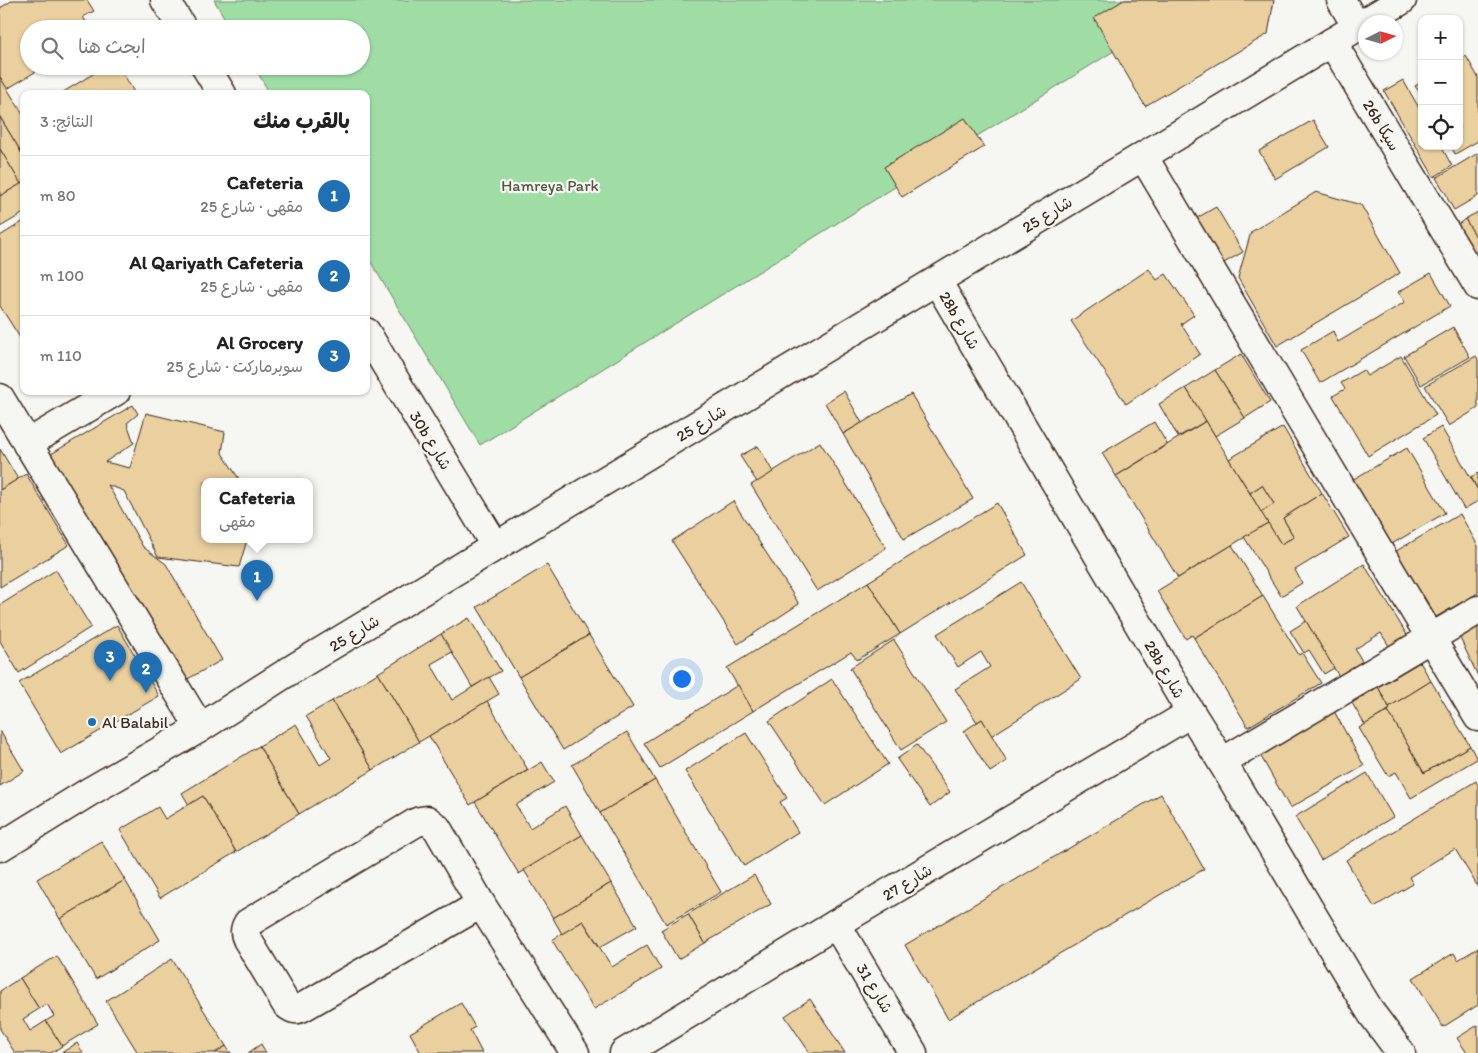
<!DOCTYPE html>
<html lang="ar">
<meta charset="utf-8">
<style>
body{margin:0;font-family:Itim,"Playpen Sans Arabic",sans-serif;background:#f6f6f6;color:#222;direction:rtl}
.controls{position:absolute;right:15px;top:15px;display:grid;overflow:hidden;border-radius:10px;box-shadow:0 1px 4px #0004}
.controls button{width:45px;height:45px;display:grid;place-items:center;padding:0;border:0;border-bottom:1px solid #e0e0e0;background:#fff;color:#222;font:25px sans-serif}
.compass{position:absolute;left:1358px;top:15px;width:45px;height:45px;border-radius:50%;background:#fff;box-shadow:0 1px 4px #0004;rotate:85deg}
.you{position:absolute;left:681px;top:678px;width:18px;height:18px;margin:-12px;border:4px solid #fff;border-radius:50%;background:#1a73e8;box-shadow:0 0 0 8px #1a73e833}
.badge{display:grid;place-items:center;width:32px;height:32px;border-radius:50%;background:#1f6fb2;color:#fff;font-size:16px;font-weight:700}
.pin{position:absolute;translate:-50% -41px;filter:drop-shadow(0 1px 2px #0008)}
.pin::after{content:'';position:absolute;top:26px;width:18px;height:15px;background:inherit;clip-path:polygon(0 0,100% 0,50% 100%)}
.popup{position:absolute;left:201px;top:478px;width:112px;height:65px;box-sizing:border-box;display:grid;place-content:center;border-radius:10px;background:#fff;filter:drop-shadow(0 1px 4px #0005);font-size:16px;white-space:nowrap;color:#767676}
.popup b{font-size:19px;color:#222}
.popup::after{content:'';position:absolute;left:50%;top:100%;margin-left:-10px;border:10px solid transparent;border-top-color:#fff}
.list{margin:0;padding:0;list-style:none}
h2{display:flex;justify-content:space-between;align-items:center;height:65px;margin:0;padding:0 20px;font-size:21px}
h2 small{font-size:16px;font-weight:400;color:#767676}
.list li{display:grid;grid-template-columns:32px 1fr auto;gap:15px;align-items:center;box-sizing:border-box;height:80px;padding:0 20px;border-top:1px solid #e0e0e0}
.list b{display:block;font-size:19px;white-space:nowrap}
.list p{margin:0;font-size:16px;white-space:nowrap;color:#767676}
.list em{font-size:16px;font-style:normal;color:#767676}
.icon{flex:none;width:28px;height:28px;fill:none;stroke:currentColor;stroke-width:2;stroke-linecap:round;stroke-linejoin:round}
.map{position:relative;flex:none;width:1478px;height:1053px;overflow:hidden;direction:ltr}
.search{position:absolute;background:#fff;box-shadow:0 1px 4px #0004;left:20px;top:20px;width:350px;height:55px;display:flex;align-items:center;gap:12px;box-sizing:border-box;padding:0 18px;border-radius:28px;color:#767676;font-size:19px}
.panel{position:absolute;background:#fff;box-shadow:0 1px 4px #0004;left:20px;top:90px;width:350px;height:305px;border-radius:10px;direction:rtl}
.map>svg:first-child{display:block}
.green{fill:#9fdda5;stroke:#6d8462}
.building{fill:#eacf9f;stroke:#3b2a1e}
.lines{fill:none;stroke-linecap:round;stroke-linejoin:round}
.minor-casing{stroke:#3b2a1e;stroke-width:31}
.minor{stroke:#f6f6f2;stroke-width:28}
.poi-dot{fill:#1f6fb2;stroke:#f6f6f2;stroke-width:2}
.labels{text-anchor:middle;stroke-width:4.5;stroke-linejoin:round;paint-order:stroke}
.street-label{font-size:16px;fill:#3b2a1e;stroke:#f6f6f2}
.park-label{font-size:16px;fill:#545740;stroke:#f6f6f2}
.poi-label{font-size:16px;fill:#3b2a1e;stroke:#f6f6f2;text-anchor:start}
</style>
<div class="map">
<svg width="1478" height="1053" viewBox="0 0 1478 1053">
<rect width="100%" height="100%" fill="#f6f6f2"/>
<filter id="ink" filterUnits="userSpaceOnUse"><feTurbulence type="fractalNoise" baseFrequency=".02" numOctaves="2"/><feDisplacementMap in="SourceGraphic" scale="10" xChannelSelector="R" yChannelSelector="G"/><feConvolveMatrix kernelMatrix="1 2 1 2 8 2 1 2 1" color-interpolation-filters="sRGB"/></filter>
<g filter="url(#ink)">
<polygon class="green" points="214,0 1196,0 480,445 366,254 366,94 270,94 254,66 361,66 361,29 231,29"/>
<g class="building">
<polygon points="13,0 87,0 94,11 83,17 91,29 29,29 29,66 45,66 7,89 0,77 0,8"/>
<polygon points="1124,0 1274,0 1268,34 1145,106 1094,18"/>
<polygon points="1466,56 1478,77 1478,141 1455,154 1451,146 1459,146 1459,60"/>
<polygon points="106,66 119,66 135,94 60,94"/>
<polygon points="0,77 24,116 24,157 0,117"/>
<polygon points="1403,80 1422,113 1422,146 1441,146 1452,166 1434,177 1384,91"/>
<polygon points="1422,82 1422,96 1415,86"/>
<polygon points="0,117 24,157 24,182 21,184 0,149"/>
<polygon points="965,118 984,147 902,197 884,167"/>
<polygon points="1313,120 1329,147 1275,179 1259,151"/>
<polygon points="0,149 21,184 0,196"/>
<polygon points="1478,153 1478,196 1454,210 1447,198 1448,197 1436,178"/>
<polygon points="24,182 24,213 0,227 0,196"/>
<polygon points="1316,192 1361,205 1400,273 1277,346 1238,278 1251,232"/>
<polygon points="1216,207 1243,252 1217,267 1190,222"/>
<polygon points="1478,212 1478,240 1465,219"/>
<polygon points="1465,219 1478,240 1478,262 1456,226"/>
<polygon points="24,221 24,344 0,306 0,236"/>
<polygon points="1149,269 1157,280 1166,274 1194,315 1181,324 1200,354 1126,404 1071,321"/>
<polygon points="1431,273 1450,306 1320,383 1301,350 1333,331 1338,342 1405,302 1398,292"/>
<polygon points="1453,327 1470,357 1421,385 1404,356"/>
<polygon points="1241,354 1270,402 1245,418 1215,370"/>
<polygon points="1401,356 1436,415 1368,456 1333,396 1345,389 1341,383 1363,370 1367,376"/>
<polygon points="1476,356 1478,359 1478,408 1449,426 1425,386"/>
<polygon points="1215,370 1245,418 1215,436 1186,388"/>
<polygon points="1186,388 1206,421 1178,437 1159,404"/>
<polygon points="844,391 862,423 843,434 825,403"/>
<polygon points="911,394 973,499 904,539 843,434"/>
<polygon points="133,405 138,414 127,423 134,443 105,462 130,468 146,413 225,432 222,453 241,482 204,482 204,540 247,540 239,567 158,557 124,491 108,485 143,547 166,564 222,660 184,681 51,454"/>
<polygon points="1206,421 1268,523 1178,578 1116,476"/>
<polygon points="1154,422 1167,444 1116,476 1102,453"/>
<polygon points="1283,427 1322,493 1283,518 1294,537 1281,544 1261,512 1274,504 1262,485 1250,493 1229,459"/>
<polygon points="1441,427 1478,490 1478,501 1464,509 1423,438"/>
<polygon points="820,442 886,548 817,591 751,485"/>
<polygon points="758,446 773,472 757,482 740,456"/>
<polygon points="1407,448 1445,513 1390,545 1352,480"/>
<polygon points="0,449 18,479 0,490"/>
<polygon points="1478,473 1478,490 1471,477"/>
<polygon points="26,474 69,545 0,587 0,490"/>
<polygon points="1262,485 1274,504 1261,512 1250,493"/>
<polygon points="1322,493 1349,537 1295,570 1302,583 1281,596 1244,537 1268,523 1281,544 1294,537 1283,518"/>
<polygon points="733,501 799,604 738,644 672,541"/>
<polygon points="997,503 1027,555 900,634 868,582"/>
<polygon points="1460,514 1478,546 1478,593 1436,617 1423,595 1417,598 1391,554"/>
<polygon points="1232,545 1263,596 1194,638 1192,635 1186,639 1157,591"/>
<polygon points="1364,564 1407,635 1389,646 1381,633 1355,649 1365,666 1341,680 1297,606"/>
<polygon points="547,565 589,635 519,677 477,607"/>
<polygon points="56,570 91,627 19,673 0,641 0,605"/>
<polygon points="868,582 900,634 857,660 851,652 753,711 727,668"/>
<polygon points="1021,582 1081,679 991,736 982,719 977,722 955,689 990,667 981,652 958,667 937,634"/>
<polygon points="1263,596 1299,655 1302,653 1321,683 1248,727 1194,638"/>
<polygon points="469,618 501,671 472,687 441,634"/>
<polygon points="1306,621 1334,668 1324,674 1309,650 1304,653 1290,631"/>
<polygon points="1478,622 1478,676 1458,634"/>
<polygon points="117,625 159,696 61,754 19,683"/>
<polygon points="441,634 452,652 431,664 452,700 489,677 499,694 419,742 378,673"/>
<polygon points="589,635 633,707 563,750 519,677"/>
<polygon points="894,640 946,722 901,750 850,668"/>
<polygon points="1420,662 1431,681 1389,707 1378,687"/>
<polygon points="378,673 419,742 373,770 332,701"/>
<polygon points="832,679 888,764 825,805 769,721"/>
<polygon points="1431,681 1470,746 1424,773 1388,711 1390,709 1389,707"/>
<polygon points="738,685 753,711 660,768 644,743"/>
<polygon points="1378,687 1390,709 1365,725 1352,703"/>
<polygon points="332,701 373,770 299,814 259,746 296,724 320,765 331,758 306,716"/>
<polygon points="487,701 528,770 470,805 429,736"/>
<polygon points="1334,711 1364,766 1290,808 1259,753"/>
<polygon points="1388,711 1424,773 1470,746 1477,759 1411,798 1396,772 1388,776 1359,728"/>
<polygon points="982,719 1007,761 990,772 964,731"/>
<polygon points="0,731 24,771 0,786"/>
<polygon points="627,732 655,780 600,813 572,765"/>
<polygon points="746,733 787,798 780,802 798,832 744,866 685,771"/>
<polygon points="917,745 950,792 930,807 897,759"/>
<polygon points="259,746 299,814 236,852 203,796 189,805 182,793"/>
<polygon points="542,762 554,782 516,805 530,828 565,806 582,835 519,874 475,802"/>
<polygon points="1367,773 1393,817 1321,860 1295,817"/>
<polygon points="655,780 721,892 666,924 600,813"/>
<polygon points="1476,781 1478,785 1478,887 1455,849 1409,877 1413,884 1374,907 1346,860"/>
<polygon points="1161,794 1204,869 948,1019 905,945"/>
<polygon points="203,796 236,852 160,898 120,830 158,807 165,819"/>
<polygon points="582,835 611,883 553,918 524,870"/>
<polygon points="101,841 125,880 60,919 37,879"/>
<polygon points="754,875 771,904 705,943 688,914"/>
<polygon points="125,880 160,940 96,979 60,919"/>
<polygon points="611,883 637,926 600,947 583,921 562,934 553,918"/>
<polygon points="688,914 705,943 678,959 661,930"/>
<polygon points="583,921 612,967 647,945 661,969 594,1009 552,940"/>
<polygon points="1478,948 1478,1005 1443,1027 1413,978 1454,953 1458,960"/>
<polygon points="57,956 98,1024 62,1046 46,1021 54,1016 47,1004 39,1009 20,978"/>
<polygon points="172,959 226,1046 215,1053 138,1053 106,1001"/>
<polygon points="20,978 39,1009 23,1019 30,1031 46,1021 62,1046 51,1053 15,1053 0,1029 0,991"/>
<polygon points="810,999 845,1053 810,1053 785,1016"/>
<polygon points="461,1003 475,1027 470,1030 482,1053 421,1053 410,1033"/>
<polygon points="1478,1025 1478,1053 1467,1053 1457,1038"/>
<polygon points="77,1043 83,1053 61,1053"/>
<polygon points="261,1044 266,1053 248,1053"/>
<polygon points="226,1046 231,1053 215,1053"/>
</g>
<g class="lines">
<g class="minor-casing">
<g id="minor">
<polyline points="165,0 183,29"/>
<polyline points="1341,0 1357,27"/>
<polyline points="1332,42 1478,286"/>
<polyline points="205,66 222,94"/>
<polyline points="1143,156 1478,717"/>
<polyline points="937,281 1191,713 1222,762 1353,983 1372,1014 1401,1053"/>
<polyline points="366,332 496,547"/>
<polyline points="0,398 200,728"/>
<polyline points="27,444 116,391"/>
<polyline points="1222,762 1478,610"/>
<path d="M 427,820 L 437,828 L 481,904 L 303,1007 C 296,1011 292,1009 286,1004 L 247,939 C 244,933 244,929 248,923 L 415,823 L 420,821 Z"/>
<polyline points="0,847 89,792 200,728 294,668 1402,0"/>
<polyline points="481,904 575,1053"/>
<polyline points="836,924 913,1053"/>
<polyline points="624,1053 836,924 1191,713"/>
</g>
</g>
<use href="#minor" class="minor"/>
</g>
</g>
<circle class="poi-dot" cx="92" cy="722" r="5"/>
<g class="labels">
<g class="street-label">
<text transform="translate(1382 125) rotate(59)" y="6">26b سيكا</text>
<text transform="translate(1047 214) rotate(-31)" y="6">شارع 25</text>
<text transform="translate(960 320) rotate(60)" y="6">28b شارع</text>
<text transform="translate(701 423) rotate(-31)" y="6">شارع 25</text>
<text transform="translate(431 440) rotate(59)" y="6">30b شارع</text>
<text transform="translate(354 633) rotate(-31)" y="6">شارع 25</text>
<text transform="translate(1165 669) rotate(60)" y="6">28b شارع</text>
<text transform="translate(907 882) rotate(-31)" y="6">شارع 27</text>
<text transform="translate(875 988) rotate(59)" y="6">شارع 31</text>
</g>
<g class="park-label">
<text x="550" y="191">Hamreya Park</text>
</g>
<g class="poi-label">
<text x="102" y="728">Al Balabil</text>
</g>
</g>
</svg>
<div class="controls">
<button>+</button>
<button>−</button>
<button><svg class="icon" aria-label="locate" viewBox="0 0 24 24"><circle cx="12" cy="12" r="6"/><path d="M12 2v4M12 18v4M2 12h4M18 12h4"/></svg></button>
</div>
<svg class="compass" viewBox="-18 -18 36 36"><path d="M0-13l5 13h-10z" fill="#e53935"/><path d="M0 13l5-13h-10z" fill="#767676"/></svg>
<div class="you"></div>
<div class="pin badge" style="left:257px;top:601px">1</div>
<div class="popup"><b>Cafeteria</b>مقهى</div>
<div class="pin badge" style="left:146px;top:693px">2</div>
<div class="pin badge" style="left:110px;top:681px">3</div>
<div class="search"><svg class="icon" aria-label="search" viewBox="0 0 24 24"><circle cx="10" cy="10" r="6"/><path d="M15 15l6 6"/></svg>ابحث هنا</div>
<section class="panel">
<h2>بالقرب منك<small>النتائج: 3</small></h2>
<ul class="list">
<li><span class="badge">1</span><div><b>Cafeteria</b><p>مقهى · شارع 25</p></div><em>80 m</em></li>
<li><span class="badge">2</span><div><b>Al Qariyath Cafeteria</b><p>مقهى · شارع 25</p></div><em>100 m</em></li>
<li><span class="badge">3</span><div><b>Al Grocery</b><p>سوبرماركت · شارع 25</p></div><em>110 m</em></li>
</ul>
</section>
</div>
